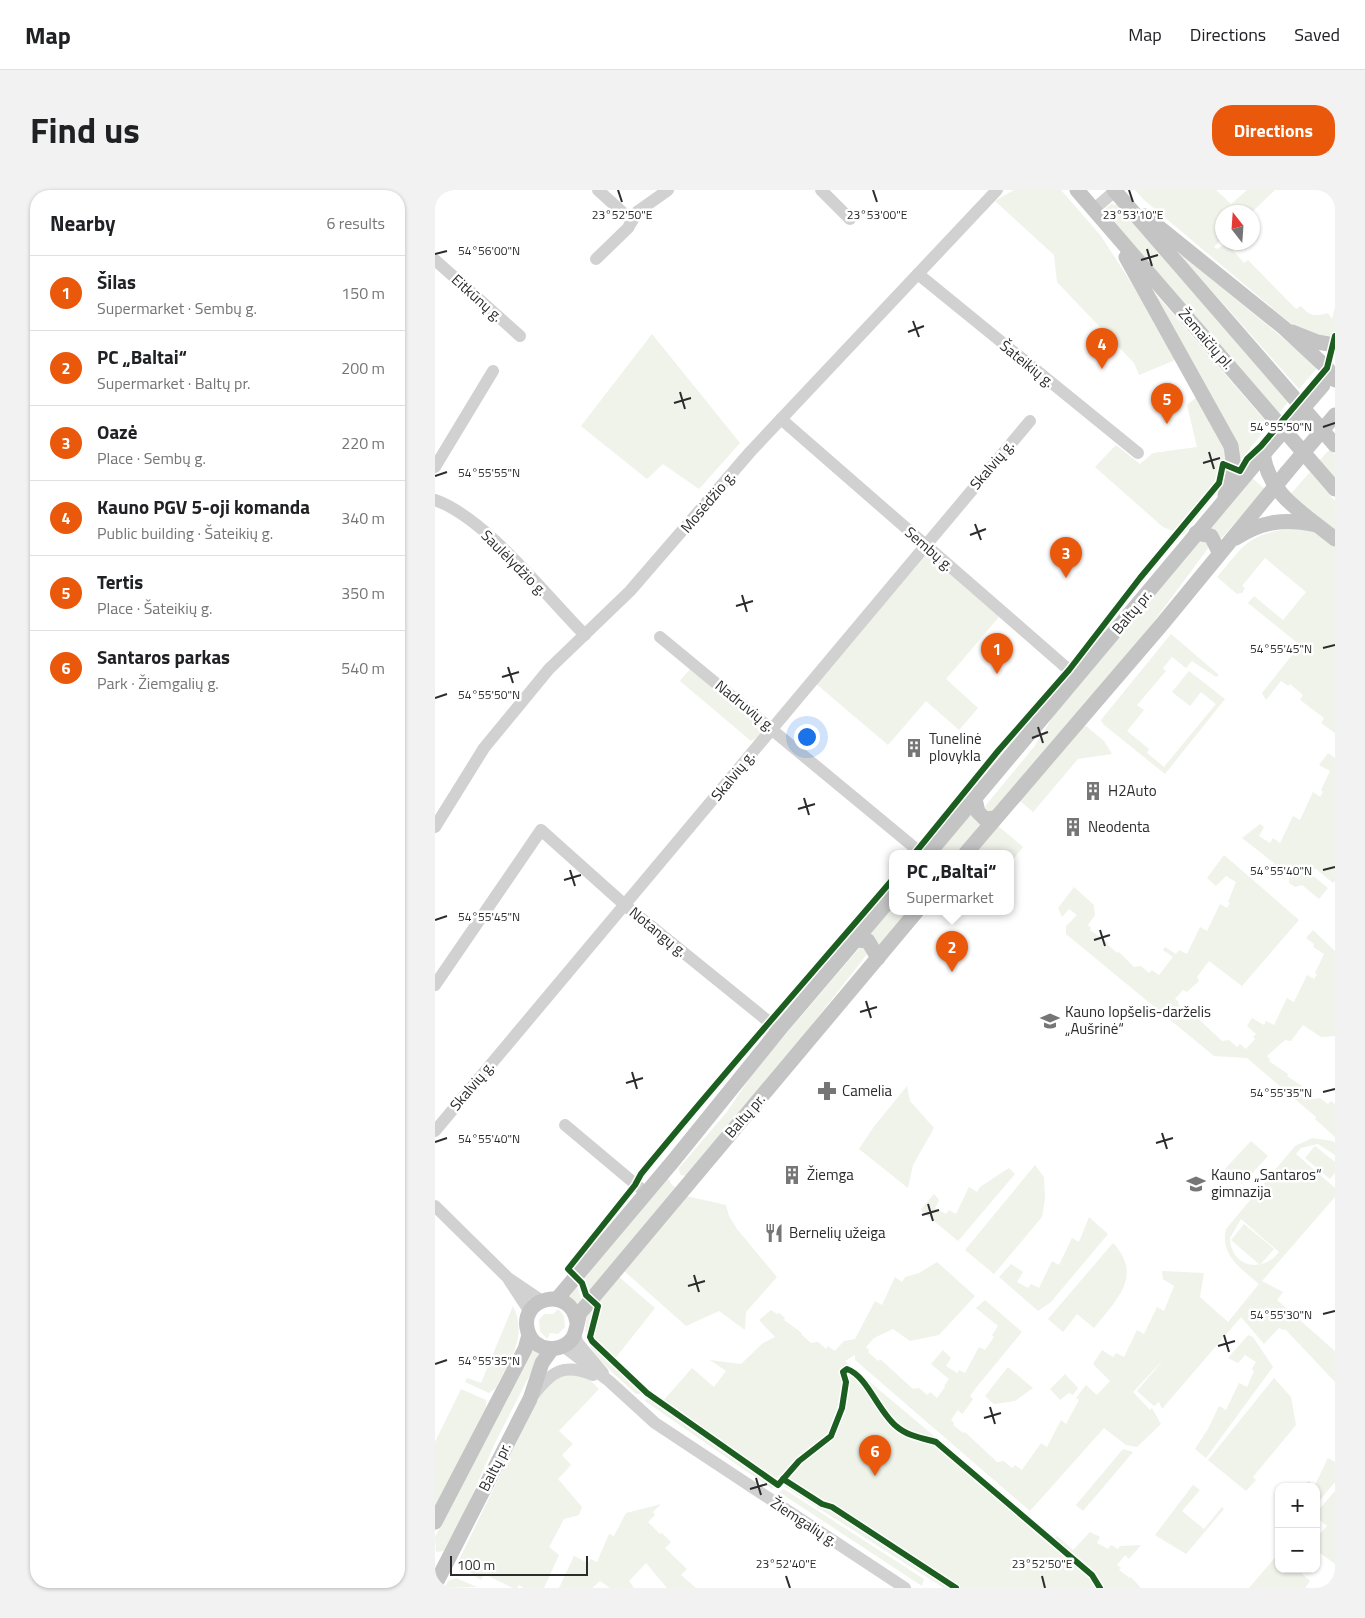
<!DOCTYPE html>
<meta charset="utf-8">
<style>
body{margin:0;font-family:"Titillium Web",sans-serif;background:#f2f2f2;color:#202124}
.controls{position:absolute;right:15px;bottom:15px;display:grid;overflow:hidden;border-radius:10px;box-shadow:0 1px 4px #0004}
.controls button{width:45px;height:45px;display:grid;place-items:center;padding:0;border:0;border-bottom:1px solid #e0e0e0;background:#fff;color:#202124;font:25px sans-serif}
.compass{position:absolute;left:780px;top:15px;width:45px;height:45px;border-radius:50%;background:#fff;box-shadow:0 1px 4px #0004;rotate:343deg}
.scale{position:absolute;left:15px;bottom:12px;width:138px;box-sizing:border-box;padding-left:5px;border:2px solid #2c2c2c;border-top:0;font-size:14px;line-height:18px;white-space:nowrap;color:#2c2c2c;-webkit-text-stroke:4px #fff;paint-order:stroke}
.you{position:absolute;left:371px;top:546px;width:18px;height:18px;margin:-12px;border:4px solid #fff;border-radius:50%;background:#1a73e8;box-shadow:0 0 0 8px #1a73e833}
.badge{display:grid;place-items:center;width:32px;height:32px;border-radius:50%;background:#ea580c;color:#fff;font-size:16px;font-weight:700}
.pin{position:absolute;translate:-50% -41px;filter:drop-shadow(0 1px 2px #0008)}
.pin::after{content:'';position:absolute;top:26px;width:18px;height:15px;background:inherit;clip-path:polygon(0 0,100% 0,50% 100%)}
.popup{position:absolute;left:454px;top:660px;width:125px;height:65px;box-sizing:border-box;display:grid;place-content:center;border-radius:10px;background:#fff;filter:drop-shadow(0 1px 4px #0005);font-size:16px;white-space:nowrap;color:#757577}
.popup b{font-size:19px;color:#202124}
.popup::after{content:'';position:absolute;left:50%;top:100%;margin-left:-10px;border:10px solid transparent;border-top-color:#fff}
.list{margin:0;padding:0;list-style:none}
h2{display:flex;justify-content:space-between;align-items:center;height:65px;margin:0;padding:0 20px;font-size:21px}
h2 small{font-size:16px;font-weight:400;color:#757577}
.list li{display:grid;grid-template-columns:32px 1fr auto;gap:15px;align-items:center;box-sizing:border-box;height:75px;padding:0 20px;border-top:1px solid #e0e0e0}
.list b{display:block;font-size:19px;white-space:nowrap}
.list p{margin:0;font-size:16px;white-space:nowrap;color:#757577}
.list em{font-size:16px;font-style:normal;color:#757577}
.map{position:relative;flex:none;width:900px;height:1398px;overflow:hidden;border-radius:20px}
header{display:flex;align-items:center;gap:30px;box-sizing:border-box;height:70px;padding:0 25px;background:#fff;border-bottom:1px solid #e0e0e0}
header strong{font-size:24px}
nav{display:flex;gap:28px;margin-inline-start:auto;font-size:18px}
.intro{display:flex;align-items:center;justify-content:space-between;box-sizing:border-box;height:120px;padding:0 30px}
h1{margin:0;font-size:35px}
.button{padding:12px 22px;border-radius:20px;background:#ea580c;color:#fff;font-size:18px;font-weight:700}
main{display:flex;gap:30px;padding:0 30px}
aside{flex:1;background:#fff;border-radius:20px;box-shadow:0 1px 4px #0004}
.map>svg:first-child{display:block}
.green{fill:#eff3ea;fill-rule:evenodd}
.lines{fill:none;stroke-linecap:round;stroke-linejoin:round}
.minor{stroke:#d1d1d1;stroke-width:12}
.major{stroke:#c4c4c4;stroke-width:15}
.major-bridge{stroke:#c4c4c4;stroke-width:15}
.cycleway-casing{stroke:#fff;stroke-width:9}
.cycleway{stroke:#1b5e20;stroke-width:6}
.ticks{fill:none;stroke:#2c2c2c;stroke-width:2}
.labels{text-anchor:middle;stroke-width:5;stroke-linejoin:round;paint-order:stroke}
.street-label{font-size:15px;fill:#2c2c2c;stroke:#fff}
.poi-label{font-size:15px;fill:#2c2c2c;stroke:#fff;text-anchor:start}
.ticks-label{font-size:12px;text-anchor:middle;fill:#2c2c2c;stroke:#fff;stroke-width:5;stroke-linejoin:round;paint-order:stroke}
</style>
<header>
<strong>Map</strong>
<nav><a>Map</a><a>Directions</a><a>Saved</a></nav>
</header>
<div class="intro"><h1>Find us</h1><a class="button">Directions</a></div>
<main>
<aside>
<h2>Nearby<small>6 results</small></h2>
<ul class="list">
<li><span class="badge">1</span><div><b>Šilas</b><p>Supermarket · Sembų g.</p></div><em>150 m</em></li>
<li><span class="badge">2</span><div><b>PC „Baltai“</b><p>Supermarket · Baltų pr.</p></div><em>200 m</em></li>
<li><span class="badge">3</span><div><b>Oazė</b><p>Place · Sembų g.</p></div><em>220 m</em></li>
<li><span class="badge">4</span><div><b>Kauno PGV 5-oji komanda</b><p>Public building · Šateikių g.</p></div><em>340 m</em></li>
<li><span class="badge">5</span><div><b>Tertis</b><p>Place · Šateikių g.</p></div><em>350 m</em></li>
<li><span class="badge">6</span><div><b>Santaros parkas</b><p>Park · Žiemgalių g.</p></div><em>540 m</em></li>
</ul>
</aside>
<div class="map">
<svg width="900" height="1398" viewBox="0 0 900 1398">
<rect width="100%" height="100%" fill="#fff"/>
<g class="green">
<polygon points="579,0 626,0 666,46 745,168 704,185 699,173 622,92 619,65 560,11"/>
<path d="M 700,0 L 781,0 L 796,14 L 812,0 L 840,0 L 817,22 L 788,22 L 787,49 L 779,57 L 782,59 L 792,53 L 809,73 L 813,70 L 861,119 L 866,116 C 874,126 880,127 893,123 L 897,129 L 900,117 L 900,152 L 860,137 L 709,10 Z"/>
<polygon points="676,14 683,15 854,211 844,223 671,24 670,19"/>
<polygon points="746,64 883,177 864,199 746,66"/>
<polygon points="718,101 834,235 807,268 805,268"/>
<polygon points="217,144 305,253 264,299 228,274 212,289 146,236"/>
<polygon points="763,206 794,268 785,299 748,345 728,337 660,277 681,255 705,274 718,263 762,257 752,215"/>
<polygon points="895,259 900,265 900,288 884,271"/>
<polygon points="875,282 900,311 900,342 854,306"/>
<polygon points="817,288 830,299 785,350 774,338"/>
<path d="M 847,335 L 876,340 L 900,356 L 900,543 L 886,533 L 889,528 L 865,510 L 868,505 L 855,494 L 853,496 L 846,491 L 831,510 L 827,503 L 865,455 L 813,413 L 819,406 L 848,430 L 871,402 L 830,368 L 807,396 L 810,398 L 807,403 L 802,404 L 782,387 C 806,360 809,347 846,340 Z"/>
<polygon points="770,348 774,357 717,434 559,621 554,622 550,619 551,615 599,557 621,522 764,351"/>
<polygon points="492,364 564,427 511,489 543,518 524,540 491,511 453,555 379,492"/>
<polygon points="736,444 784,485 781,487 757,471 751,478 737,467 728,478 731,481 702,515 709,520 692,541 714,559 712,563 729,577 781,514 766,502 755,516 737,502 754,481 790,509 730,584 668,534 666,530"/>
<polygon points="256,478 325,533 325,546 316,551 245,491"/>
<polygon points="651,536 669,551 677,564 643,569 598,622 584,610 645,538"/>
<polygon points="893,563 900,568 900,691 898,693 880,678 876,684 893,698 884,709 867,695 860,697 854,693 854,685 807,648 825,634 829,637 824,646 835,653 838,648 845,653 858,626 865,630 878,602 885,607 888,602 886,600 895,581 884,575"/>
<polygon points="538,621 548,632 523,663 503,663"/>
<polygon points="562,635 588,657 576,672 576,663 538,663"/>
<polygon points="789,665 864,730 807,796 774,771 762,787 764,791 752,802 748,800 740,809 744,812 743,814 753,823 755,821 787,851 794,850 802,857 805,854 811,859 820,849 818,847 821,844 812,836 817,828 829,835 831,831 839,835 852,808 859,812 872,785 879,789 882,784 880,783 889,764 878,757 879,754 871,748 878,740 900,761 900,846 886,847 868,835 856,851 850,850 832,866 835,869 834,871 853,884 852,886 870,898 868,900 879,909 885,908 893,914 896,911 900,914 900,947 880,929 881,927 812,868 779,866 631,744 631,736 642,725 634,719 627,727 623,718 639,697 659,715 660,725 653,735 656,738 655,740 673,753 672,754 682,763 684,762 699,777 706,776 714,783 717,780 724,785 738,767 728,760 730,757 741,764 744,760 752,764 765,737 772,741 785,714 792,718 795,713 793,712 801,692 791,686 781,696 772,688"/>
<polygon points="458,717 458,721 474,721 444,757 434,745"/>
<polygon points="427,755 433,763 365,850 251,986 245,985 244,978 291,923 321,879"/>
<polygon points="472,896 475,911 499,938 478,975 473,998 424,959 438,938"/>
<path d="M 877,948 L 898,951 L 900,953 L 900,965 L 883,954 L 866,958 L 861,964 L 900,998 L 900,1007 L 827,1091 L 848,1102 L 842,1110 L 900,1161 L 900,1192 L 850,1139 L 848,1140 L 844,1138 L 829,1154 L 806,1127 L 727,1219 L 724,1212 L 719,1216 L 702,1201 L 730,1168 L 698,1202 L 715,1220 L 717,1218 L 726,1234 L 702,1257 L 691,1255 L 669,1238 L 595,1321 L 420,1170 L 420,1165 L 410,1171 L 620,1348 L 622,1346 L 638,1360 L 655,1342 L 665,1347 L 662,1353 L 673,1359 L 676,1355 L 683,1359 L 685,1356 L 706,1355 L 694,1369 L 690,1365 L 682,1375 L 686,1378 L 684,1380 L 695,1388 L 696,1387 L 706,1398 L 509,1398 L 295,1262 L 340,1293 L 337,1299 L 210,1211 L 214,1205 L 227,1212 L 257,1178 L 279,1197 L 291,1181 L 275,1170 L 306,1174 L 328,1153 L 340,1147 L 324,1130 L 336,1120 L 342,1124 L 344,1123 L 350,1128 L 349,1130 L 367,1143 L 366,1144 L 376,1153 L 383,1152 L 391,1159 L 393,1156 L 400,1161 L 409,1151 L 420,1149 L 440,1111 L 447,1115 L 460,1087 L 467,1092 L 470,1087 L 484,1083 L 502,1072 L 540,1106 L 504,1145 L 475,1151 L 458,1139 L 439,1148 L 431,1157 L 434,1160 L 433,1162 L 443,1171 L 445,1169 L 478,1199 L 484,1198 L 492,1205 L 495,1202 L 502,1208 L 510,1197 L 509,1196 L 514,1189 L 496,1174 L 508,1160 L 516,1168 L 511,1176 L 522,1183 L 524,1180 L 530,1183 L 544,1157 L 550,1160 L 559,1147 L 557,1145 L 563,1136 L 541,1118 L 550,1110 L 587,1142 L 540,1199 L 535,1206 L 538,1209 L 529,1222 L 527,1224 L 523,1220 L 516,1230 L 519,1233 L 518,1235 L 528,1243 L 530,1242 L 562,1272 L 569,1271 L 577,1278 L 580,1275 L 587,1280 L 606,1253 L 612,1257 L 626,1230 L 631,1234 L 644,1210 L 641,1208 L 651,1195 L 662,1205 L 675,1191 L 658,1174 L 667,1160 L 678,1167 L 681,1163 L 689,1167 L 702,1140 L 709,1144 L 722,1117 L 729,1121 L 739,1096 L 728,1089 L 727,1081 L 769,1083 L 765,1107 L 793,1132 L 824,1094 C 806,1078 785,1066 791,1039 L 860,956 ZM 806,1029 L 844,1062 C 827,1084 796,1077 795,1048 Z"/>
<polygon points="816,951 833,966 807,994 790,979"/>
<polygon points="880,956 900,972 900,983 895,989 870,968"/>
<polygon points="600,975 609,987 610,1009 607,1027 559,1084 530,1060"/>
<polygon points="574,978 580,984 523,1051 487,1021 486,1019 499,1004 504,1010 500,1018 511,1024 514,1020 521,1024 534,997 542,1002 545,997"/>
<polygon points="232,987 237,995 242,998 154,1101 150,1088"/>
<polygon points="251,1006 291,1015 294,1026 302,1039 342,1087 311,1122 310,1140 284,1121 251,1136 188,1080"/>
<polygon points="654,1027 673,1044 616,1112 603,1121 564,1087 576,1074 588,1082 582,1092 593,1098 596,1094 604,1098 617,1071 624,1075 637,1048 644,1052"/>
<polygon points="809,1034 839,1059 825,1075 796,1050"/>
<path d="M 678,1053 C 709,1086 681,1110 659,1138 L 642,1124 L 628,1142 L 613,1129 Z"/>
<path d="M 183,1086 L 220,1118 L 178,1171 L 208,1199 L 205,1204 L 201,1204 C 181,1183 138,1157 154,1123 C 160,1110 174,1097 183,1086 Z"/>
<polygon points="142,1096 147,1111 140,1118 132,1109"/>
<path d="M 78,1116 C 93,1146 75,1171 60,1199 L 54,1203 L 30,1192 L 32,1188 L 46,1193 Z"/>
<polygon points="123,1119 129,1126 130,1137 123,1144 115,1143 112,1149 105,1141 104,1130 109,1124 118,1124"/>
<polygon points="813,1145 818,1147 838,1177 771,1268 760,1259 773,1239 784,1216 791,1220 804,1193 812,1197 819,1181 817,1179 821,1172 810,1165 803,1173 793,1168"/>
<polygon points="98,1156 107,1161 61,1251 28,1326 9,1361 1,1362 0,1347"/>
<polygon points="573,1177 598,1198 580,1211 559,1214 550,1206"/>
<polygon points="136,1183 155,1190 164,1199 124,1241 138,1254 127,1265 136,1275 123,1289 147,1317 144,1325 129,1329 114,1357 124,1365 109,1398 89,1398 84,1395 82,1398 78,1398 49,1384 46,1390 25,1376 24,1370 107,1199 122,1186"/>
<polygon points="630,1184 643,1198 638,1205 634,1203 625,1210 615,1199"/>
<polygon points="839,1188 856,1207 861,1235 818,1287 821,1290 811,1301 773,1270"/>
<polygon points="26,1199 51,1210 51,1217 0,1318 0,1252"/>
<polygon points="688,1259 698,1262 648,1321 641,1315"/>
<polygon points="893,1268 900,1272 900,1292 884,1311 881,1308 881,1297 870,1295 873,1291 880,1295"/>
<polygon points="758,1295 765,1300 747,1321 769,1339 787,1317 789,1319 751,1364 720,1345"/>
<polygon points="349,1299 489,1389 487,1396 344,1302"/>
<polygon points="900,1301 900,1374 881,1360 881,1348 892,1336 881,1327 881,1323"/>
<polygon points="226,1314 218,1322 220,1325 213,1332 225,1344 227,1343 236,1352 230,1358 252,1379 246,1385 261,1398 232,1398 211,1373 194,1391 199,1398 175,1398 165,1391 157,1398 124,1398 139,1366 153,1373 155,1369 162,1372 174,1344 179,1346 191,1323"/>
<polygon points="843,1364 844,1379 862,1379 875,1391 870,1398 814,1398"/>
<polygon points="21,1388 42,1397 10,1398 13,1391"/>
</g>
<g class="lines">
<g class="minor">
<polyline points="163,0 197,31"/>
<polyline points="386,0 415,29"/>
<polyline points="658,20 681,0"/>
<polyline points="161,69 193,38 202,22 233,0"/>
<polyline points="0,70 85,146"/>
<polyline points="483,84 703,263"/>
<polyline points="346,229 642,487"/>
<polyline points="0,277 58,181"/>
<path d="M 0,310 C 51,328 111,406 150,445"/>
<polyline points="225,447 486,663"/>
<polyline points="0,637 49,558 114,479 195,401 316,261 562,0"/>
<polyline points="0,795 106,640 191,716 344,840"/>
<polyline points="130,935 211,1003"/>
<polyline points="0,941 595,231"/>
<polyline points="0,1016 73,1088 107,1111"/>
<polyline points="74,1090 95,1122"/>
<polyline points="139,1144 143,1153 168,1183"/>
<polyline points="128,1156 174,1191 220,1233 470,1398"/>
<path d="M 99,1204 C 117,1181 129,1173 158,1185"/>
</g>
<g class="major">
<polyline points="642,0 900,299"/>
<polyline points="679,0 900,255"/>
<polyline points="710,26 849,138 892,178 900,190"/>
<polyline points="691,67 796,256 799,277 790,305"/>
<polyline points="857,142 882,152 900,155"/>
<path d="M 828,264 C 835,307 869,323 900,349"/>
<polyline points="761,343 776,346 784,362"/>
<path d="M 801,348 C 828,331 850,328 881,335"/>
<polyline points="540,609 543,622 550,629 560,628"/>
<polyline points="494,663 831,261"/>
<polyline points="531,663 728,433 852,282"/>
<polyline points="422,750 433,751 443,768"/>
<polyline points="122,1109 239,970 344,840 458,706"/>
<path d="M 142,1133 C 137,1094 82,1107 93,1142 C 99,1161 125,1164 137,1149 C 142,1142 142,1131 145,1123 L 482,721"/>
<polyline points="0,1332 90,1159 94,1145"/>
<polyline points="0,1395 95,1209 107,1173 117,1159"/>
</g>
<g class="major-bridge">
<polyline points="831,261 888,195"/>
<polyline points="852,282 900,225"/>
</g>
<g class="cycleway-casing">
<g id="cycleway">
<polyline points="480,663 563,561 634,480 705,388 784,293 788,274 805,281 812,269 826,256 892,178 900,146"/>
<path d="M 458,689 C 374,787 288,884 206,984 L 200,995 L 133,1079 L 147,1093 L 151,1105 L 163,1116 L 155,1147 L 157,1151 L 212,1203 L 343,1295 L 364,1271 L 396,1246 L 407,1218 L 411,1192 L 408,1182 L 412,1179 C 432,1186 443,1221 461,1236 C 472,1246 487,1248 501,1252 L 657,1385 L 665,1398"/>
<polyline points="348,1289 387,1314 397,1317 521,1398"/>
</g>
</g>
<use href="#cycleway" class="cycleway"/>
</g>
<path class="ticks" d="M 183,0 L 187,12M 438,0 L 442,12M 694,0 L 698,12M 712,59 L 717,76M 0,64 L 12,61M 706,70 L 723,65M 478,131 L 484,147M 473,142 L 489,136M 245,202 L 250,219M 239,213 L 256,208M 888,237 L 900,233M 774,262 L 779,279M 768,273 L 785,268M 0,286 L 12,282M 540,334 L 546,350M 535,345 L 551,339M 307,405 L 312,422M 301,416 L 318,411M 888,458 L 900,455M 73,477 L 78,493M 67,487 L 84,482M 0,508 L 12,504M 603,537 L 608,553M 597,548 L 613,542M 369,608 L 374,625M 363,619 L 380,614M 135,680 L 140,696M 888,680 L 900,677M 129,690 L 146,685M 0,730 L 12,726M 665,740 L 670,756M 659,750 L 675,745M 431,811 L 436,828M 425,822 L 442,817M 197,882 L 202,899M 191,893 L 208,888M 888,902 L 900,899M 727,943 L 732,959M 0,952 L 12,948M 721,953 L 738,948M 493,1014 L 498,1031M 487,1025 L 504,1020M 259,1085 L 264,1102M 253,1096 L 270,1091M 888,1124 L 900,1121M 789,1145 L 794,1162M 783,1156 L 800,1151M 0,1174 L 12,1170M 555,1217 L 560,1234M 549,1228 L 566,1223M 321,1288 L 326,1305M 315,1299 L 332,1294M 351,1386 L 355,1398M 607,1386 L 610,1398"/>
<defs>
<g id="building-bare" transform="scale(1.5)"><path d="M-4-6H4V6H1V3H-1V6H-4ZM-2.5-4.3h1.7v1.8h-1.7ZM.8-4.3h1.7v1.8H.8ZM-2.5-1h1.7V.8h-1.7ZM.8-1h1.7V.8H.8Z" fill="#767676" stroke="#fff" stroke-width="2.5" paint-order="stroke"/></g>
<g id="school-bare" transform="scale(1.5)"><path d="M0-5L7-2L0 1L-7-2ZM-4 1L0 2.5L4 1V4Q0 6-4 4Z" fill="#767676" stroke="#fff" stroke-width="2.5" paint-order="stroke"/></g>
<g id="pharmacy-bare" transform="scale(1.5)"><path d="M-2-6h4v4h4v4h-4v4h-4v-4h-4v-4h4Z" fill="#767676" stroke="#fff" stroke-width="2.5" paint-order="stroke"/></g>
<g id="restaurant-bare" transform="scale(1.5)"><path d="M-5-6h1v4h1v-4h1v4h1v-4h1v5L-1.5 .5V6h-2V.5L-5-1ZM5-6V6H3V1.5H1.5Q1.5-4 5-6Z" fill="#767676" stroke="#fff" stroke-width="2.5" paint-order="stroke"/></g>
</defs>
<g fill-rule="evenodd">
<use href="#building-bare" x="479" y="558"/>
<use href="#building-bare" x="658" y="601"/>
<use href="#building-bare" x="638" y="637"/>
<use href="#school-bare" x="615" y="831"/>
<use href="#pharmacy-bare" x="392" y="901"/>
<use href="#building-bare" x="357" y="985"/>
<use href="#school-bare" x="761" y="994"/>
<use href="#restaurant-bare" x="339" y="1043"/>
</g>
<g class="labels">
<g class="street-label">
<text transform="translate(42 108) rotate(42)" y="5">Eitkūnų g.</text>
<text transform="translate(771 149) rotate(49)" y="5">Žemaičių pl.</text>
<text transform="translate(592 174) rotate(39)" y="5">Šateikių g.</text>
<text transform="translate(557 275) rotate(-50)" y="5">Skalvių g.</text>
<text transform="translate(273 312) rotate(-50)" y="5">Mosėdžio g.</text>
<text transform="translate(494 359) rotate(41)" y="5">Sembų g.</text>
<text transform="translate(79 373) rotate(45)" y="5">Saulėlydžio g.</text>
<text transform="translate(697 422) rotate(-50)" y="5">Baltų pr.</text>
<text transform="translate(310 516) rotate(39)" y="5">Nadruvių g.</text>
<text transform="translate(298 586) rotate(-51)" y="5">Skalvių g.</text>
<text transform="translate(223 742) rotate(39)" y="5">Notangų g.</text>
<text transform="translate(37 896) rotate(-50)" y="5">Skalvių g.</text>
<text transform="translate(310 926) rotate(-49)" y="5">Baltų pr.</text>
<text transform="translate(60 1277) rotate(-63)" y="5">Baltų pr.</text>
<text transform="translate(369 1332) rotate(33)" y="5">Žiemgalių g.</text>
</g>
<g class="poi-label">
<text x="494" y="554">Tunelinė<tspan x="494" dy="17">plovykla</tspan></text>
<text x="673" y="606">H2Auto</text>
<text x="653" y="642">Neodenta</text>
<text x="630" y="827">Kauno lopšelis-darželis<tspan x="630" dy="17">„Aušrinė“</tspan></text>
<text x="407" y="906">Camelia</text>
<text x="372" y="990">Žiemga</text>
<text x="776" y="990">Kauno „Santaros“<tspan x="776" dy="17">gimnazija</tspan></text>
<text x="354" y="1048">Bernelių užeiga</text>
</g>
</g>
<g class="ticks-label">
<text x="187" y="29">23°52'50"E</text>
<text x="442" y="29">23°53'00"E</text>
<text x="698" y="29">23°53'10"E</text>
<text x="54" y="65">54°56'00"N</text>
<text x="846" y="241">54°55'50"N</text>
<text x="54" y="287">54°55'55"N</text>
<text x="846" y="463">54°55'45"N</text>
<text x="54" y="509">54°55'50"N</text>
<text x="846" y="685">54°55'40"N</text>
<text x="54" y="731">54°55'45"N</text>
<text x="846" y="907">54°55'35"N</text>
<text x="54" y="953">54°55'40"N</text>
<text x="846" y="1129">54°55'30"N</text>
<text x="54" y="1175">54°55'35"N</text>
<text x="351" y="1378">23°52'40"E</text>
<text x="607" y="1378">23°52'50"E</text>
</g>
</svg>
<div class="controls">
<button>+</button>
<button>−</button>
</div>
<svg class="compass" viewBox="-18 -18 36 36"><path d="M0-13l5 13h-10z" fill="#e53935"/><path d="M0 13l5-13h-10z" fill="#757577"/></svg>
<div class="scale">100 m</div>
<div class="you"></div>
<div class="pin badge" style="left:562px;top:484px">1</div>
<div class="pin badge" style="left:517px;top:782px">2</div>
<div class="popup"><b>PC „Baltai“</b>Supermarket</div>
<div class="pin badge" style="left:631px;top:388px">3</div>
<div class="pin badge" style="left:667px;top:179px">4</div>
<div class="pin badge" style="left:732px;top:234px">5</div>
<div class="pin badge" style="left:440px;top:1286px">6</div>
</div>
</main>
